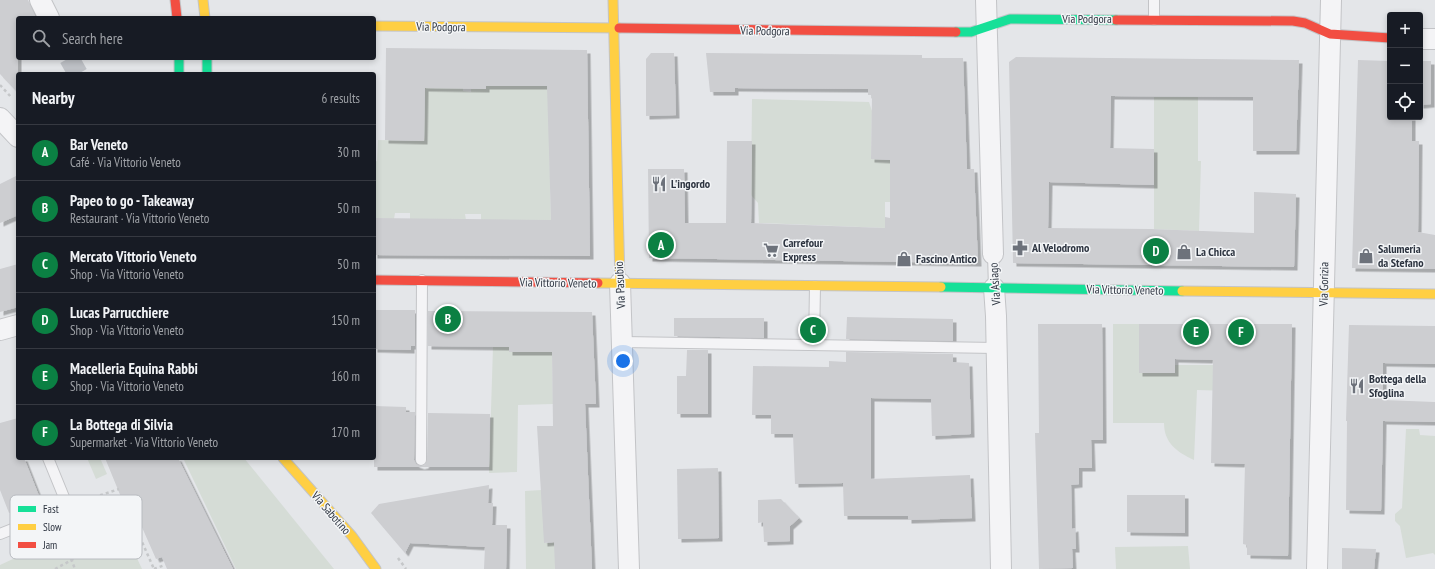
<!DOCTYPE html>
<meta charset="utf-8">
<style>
body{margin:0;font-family:"PT Sans Narrow",sans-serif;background:#242831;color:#f1f3f6}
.controls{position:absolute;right:12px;top:12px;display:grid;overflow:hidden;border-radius:4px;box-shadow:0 2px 6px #0003}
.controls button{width:36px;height:36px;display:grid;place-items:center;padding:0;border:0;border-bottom:1px solid #363941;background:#171b24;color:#f1f3f6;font:20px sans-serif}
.you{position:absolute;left:623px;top:361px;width:14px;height:14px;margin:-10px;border:3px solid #fff;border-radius:50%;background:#1a73e8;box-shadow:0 0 0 6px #1a73e833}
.badge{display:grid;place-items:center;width:26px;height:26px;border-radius:50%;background:#0b8043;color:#fff;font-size:13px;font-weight:700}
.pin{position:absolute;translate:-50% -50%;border:2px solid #fff;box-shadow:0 1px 4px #0006}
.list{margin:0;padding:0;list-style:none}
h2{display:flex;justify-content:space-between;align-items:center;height:52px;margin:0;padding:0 16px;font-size:17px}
h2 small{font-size:13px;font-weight:400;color:#9ea1a6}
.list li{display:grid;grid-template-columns:26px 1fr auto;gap:12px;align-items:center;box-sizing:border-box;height:56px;padding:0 16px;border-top:1px solid #363941}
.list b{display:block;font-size:15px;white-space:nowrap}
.list p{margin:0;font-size:13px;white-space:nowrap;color:#9ea1a6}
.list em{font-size:13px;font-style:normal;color:#9ea1a6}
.icon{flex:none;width:22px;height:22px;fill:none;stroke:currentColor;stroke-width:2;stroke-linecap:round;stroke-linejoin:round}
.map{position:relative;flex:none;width:1435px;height:569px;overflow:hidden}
.search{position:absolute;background:#171b24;box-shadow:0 2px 6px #0003;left:16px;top:16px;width:360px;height:44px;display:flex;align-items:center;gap:10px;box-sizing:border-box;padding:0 14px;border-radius:4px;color:#9ea1a6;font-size:15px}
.panel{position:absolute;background:#171b24;box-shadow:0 2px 6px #0003;left:16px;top:72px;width:360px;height:388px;border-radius:4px}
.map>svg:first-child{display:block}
.green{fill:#d5dcd6}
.building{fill:#cdced1;filter:url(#shadow)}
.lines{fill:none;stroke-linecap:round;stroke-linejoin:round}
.street-tunnel{stroke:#bfc2c7;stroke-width:20;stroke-dasharray:20 10;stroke-linecap:butt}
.lane-casing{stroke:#c3c4c7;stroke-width:12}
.street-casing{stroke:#c3c4c7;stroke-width:22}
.fast-casing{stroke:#c3c4c7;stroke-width:11}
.slow-casing{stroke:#c3c4c7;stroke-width:11}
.jam-casing{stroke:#c3c4c7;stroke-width:11}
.path{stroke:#c5c7c9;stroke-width:2.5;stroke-dasharray:3 3;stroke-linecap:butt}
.lane{stroke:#f4f4f6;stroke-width:10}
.street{stroke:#f4f4f6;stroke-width:20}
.fast{stroke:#16e098;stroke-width:9}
.slow{stroke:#ffcf43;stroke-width:9}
.jam{stroke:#f24e42;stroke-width:9}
.labels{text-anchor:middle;stroke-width:3;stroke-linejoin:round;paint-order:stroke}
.street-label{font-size:12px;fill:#2d3440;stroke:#f3f5f7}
.poi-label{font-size:12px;font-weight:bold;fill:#2d3440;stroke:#f3f5f7;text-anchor:start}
.key{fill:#f3f5f7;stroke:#b8bbc0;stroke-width:1}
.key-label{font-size:11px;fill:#2d3440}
</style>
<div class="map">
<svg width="1435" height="569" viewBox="0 0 1435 569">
<defs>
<filter id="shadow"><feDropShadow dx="3.5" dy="3.5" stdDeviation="0" flood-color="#0004"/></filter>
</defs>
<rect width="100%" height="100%" fill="#e4e6e9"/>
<g class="green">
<polygon points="486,86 548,86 551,220 481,220 481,214 465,214 466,220 410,219 410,213 395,213 394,219 374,218 374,162 377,161 378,140 424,141 425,88 463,88 463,91 471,92 471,89 486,89"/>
<polygon points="1154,97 1198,97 1198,161 1201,161 1199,231 1154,229"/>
<polygon points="752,99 869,102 872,111 871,159 890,160 890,202 885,202 885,228 759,223 758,203 751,195"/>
<path d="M 1113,324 L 1139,324 L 1139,373 L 1166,372 L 1166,365 L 1255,365 L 1230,391 L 1197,390 L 1194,460 C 1177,452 1164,443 1164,423 L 1113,423 Z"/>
<polygon points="493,347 509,347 510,352 552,352 553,404 518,405 517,472 489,473"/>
<polygon points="1406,429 1419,429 1420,435 1435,436 1435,555 1433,553 1406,558 1400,526 1395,521 1395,514 1402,508"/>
<polygon points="87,458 100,458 107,474 96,479"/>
<polygon points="183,458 244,458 334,569 236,569"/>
<polygon points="542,490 545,543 570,542 555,569 526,569 525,491"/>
<path d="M 66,526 C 76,529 96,528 103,534 L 122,526 L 142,569 L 0,569 L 0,565 L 41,546 L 40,536 Z"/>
<polygon points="1188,546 1190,569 1116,569 1115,547"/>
</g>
<g class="building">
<polygon points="0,0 28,0 36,18 18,18 18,93 0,74"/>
<polygon points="386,48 587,50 590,256 374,255 374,218 551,220 547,86 486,86 486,89 425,88 424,141 385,140"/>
<polygon points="651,53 674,53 676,115 646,116 646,59"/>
<polygon points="706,53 922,55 922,58 963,58 967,169 974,169 978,263 649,258 648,169 684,169 685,223 726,223 727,141 752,141 751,223 885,228 885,217 890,218 890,160 871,159 872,95 868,95 868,89 735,88 735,92 710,92"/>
<polygon points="1016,57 1299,60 1296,151 1253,151 1253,97 1111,96 1110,148 1154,149 1154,185 1049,182 1048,228 1151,229 1254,233 1254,192 1296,194 1294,267 1013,263 1009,62"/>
<polygon points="1358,60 1390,61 1390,117 1412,117 1412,141 1419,141 1418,232 1435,235 1435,269 1352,268"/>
<polygon points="1420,61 1431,61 1431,104 1420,105"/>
<polygon points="18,175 18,215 0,223 0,184"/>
<polygon points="18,264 18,307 0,312 0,269"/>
<polygon points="374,310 415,310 415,346 411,346 411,350 374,349"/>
<polygon points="428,311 592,312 596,404 585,404 592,569 555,569 554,542 544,543 537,426 553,426 552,352 509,352 509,347 428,346"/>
<polygon points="847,317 953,319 953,341 846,339"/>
<polygon points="674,318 764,318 764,338 674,336"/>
<polygon points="1038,324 1102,324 1103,440 1091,440 1092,468 1079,468 1079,484 1071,485 1072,529 1075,528 1076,549 1072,549 1073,568 1039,569 1035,433 1039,433"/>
<polygon points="1139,324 1292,324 1288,556 1247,555 1247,545 1243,544 1245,464 1211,463 1213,360 1175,359 1175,373 1139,373"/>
<polygon points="1349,325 1435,326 1435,364 1383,363 1383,400 1435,402 1435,422 1383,421 1381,511 1346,510 1347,421 1346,421"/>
<polygon points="687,350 708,350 708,414 677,414 677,376 686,376"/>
<polygon points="846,352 953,354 953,362 969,363 971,434 932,436 931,399 871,398 871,479 970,475 972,518 908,520 908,516 844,516 843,483 795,484 793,434 771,434 771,415 752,415 753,366 829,367 829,361 846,362"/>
<polygon points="374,406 406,407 406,412 415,412 414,460 416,464 421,466 425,465 427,460 428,413 490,414 489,467 374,467"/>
<polygon points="18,418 18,458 24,458 41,501 9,513 0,490 0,423"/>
<polygon points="105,458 178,458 233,569 167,569 162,557 156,559 137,516 130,519"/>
<polygon points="718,468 719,538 678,539 677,469"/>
<polygon points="489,485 488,503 493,503 492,525 507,525 506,569 484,569 485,547 410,543 405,553 371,513 379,504"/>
<polygon points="1127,495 1185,495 1185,533 1127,532"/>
<polygon points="781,499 799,518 790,526 790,541 764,542 763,522 758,523 758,500"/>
<polygon points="1342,548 1376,549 1374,569 1342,569"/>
</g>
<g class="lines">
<polyline class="street-tunnel" points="69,58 78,74"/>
<g class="lane-casing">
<g id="lane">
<polyline points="1154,20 1154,0"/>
<polyline points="993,254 994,288"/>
<polyline points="623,342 996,348"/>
<polyline points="814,345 815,286"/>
<polyline points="421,460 422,280"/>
<polyline points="0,534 68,507 48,458"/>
</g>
</g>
<g class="street-casing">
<g id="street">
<polyline points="40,0 49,18"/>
<polyline points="986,0 993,254"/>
<polyline points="1420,39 1435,39"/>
<polyline points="0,118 18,137"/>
<polyline points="620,283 629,569"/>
<polyline points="994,288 996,316 1001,569"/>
<polyline points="0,330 18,325"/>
<polyline points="1317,569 1331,0"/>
</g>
</g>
<g class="fast-casing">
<g id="fast">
<polyline points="956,32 971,32 1010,19 1116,20"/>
<polyline points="179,58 179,74"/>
<polyline points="207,58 207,74"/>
<polyline points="941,287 1182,291"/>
</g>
</g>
<g class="slow-casing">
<g id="slow">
<polyline points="203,0 205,18"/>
<polyline points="613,0 620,283"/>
<polyline points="374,26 619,28"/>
<polyline points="598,283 941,287"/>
<polyline points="1182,291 1435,294"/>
<polyline points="283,458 352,536 376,569"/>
</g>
</g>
<g class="jam-casing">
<g id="jam">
<polyline points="175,0 177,18"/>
<polyline points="1116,20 1293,21 1305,23 1330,34 1390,38"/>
<polyline points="619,28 956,32"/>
<polyline points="374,280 598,283"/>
</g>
</g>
<g class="path">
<polyline points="0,85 12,98"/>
<polyline points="83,501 119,489"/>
<polyline points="135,526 154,569"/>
<polyline points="398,558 406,569"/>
<polyline points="71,559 75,569"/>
<polyline points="55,569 140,523"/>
<polyline points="154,569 165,565"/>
</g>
<use href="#lane" class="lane"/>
<use href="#street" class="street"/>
<use href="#fast" class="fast"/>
<use href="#slow" class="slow"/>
<use href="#jam" class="jam"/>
</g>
<defs>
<g id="restaurant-bare" transform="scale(1.2)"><path d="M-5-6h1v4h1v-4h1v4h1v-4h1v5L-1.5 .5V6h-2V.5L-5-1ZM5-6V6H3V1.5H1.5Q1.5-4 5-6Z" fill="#6d727b" stroke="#f3f5f7" stroke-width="2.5" paint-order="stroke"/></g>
<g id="pharmacy-bare" transform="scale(1.2)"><path d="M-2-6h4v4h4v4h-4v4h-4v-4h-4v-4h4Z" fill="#6d727b" stroke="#f3f5f7" stroke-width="2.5" paint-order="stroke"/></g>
<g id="supermarket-bare" transform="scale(1.2)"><path d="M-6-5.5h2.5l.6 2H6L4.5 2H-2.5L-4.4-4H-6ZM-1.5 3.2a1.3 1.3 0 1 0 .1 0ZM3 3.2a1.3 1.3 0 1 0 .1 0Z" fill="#6d727b" stroke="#f3f5f7" stroke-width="2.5" paint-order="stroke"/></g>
<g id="shop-bare" transform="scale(1.2)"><path d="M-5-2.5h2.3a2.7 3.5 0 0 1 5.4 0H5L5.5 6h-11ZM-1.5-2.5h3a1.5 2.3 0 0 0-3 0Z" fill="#6d727b" stroke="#f3f5f7" stroke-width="2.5" paint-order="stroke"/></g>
</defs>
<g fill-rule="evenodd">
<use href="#restaurant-bare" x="659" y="184"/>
<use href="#pharmacy-bare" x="1020" y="248"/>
<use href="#supermarket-bare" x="771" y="250"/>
<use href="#shop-bare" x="1184" y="252"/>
<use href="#shop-bare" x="1366" y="256"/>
<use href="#shop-bare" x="904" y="259"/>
<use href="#restaurant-bare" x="1357" y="386"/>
</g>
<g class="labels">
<g class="street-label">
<text x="1087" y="23">Via Podgora</text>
<text transform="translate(441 27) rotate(1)" y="4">Via Podgora</text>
<text transform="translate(765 31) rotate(1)" y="4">Via Podgora</text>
<text transform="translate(558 283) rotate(1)" y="4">Via Vittorio Veneto</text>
<text transform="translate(995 284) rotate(-94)" y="4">Via Asiago</text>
<text transform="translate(1324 284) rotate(-89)" y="4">Via Gorizia</text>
<text transform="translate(620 285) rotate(-93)" y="4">Via Pasubio</text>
<text transform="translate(1125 290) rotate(1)" y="4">Via Vittorio Veneto</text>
<text transform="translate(331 513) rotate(49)" y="4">Via Sabotino</text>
</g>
<g class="poi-label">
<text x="671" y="188">L'ingordo</text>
<text x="783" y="247">Carrefour<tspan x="783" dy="14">Express</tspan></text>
<text x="1032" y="252">Al Velodromo</text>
<text x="1378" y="253">Salumeria<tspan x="1378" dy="14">da Stefano</tspan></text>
<text x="1196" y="256">La Chicca</text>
<text x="916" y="263">Fascino Antico</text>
<text x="1369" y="383">Bottega della<tspan x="1369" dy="14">Sfoglina</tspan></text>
</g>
</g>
<rect x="10" y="495" width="132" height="64" rx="6" class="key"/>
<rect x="18" y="506" width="18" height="6" fill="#16e098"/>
<rect x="18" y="524" width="18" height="6" fill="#ffcf43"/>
<rect x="18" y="542" width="18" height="6" fill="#f24e42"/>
<g class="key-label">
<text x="43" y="513">Fast</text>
<text x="43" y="531">Slow</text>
<text x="43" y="549">Jam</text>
</g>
</svg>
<div class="controls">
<button>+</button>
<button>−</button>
<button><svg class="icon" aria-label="locate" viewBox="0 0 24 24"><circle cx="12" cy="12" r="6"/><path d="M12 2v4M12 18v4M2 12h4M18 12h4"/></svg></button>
</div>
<div class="you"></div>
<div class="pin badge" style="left:661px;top:245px">A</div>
<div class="pin badge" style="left:448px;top:319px">B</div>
<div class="pin badge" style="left:813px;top:330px">C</div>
<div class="pin badge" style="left:1156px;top:251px">D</div>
<div class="pin badge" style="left:1196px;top:332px">E</div>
<div class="pin badge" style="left:1241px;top:332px">F</div>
<div class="search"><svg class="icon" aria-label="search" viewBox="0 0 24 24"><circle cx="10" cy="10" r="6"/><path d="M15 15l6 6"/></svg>Search here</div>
<section class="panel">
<h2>Nearby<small>6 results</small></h2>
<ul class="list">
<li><span class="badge">A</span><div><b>Bar Veneto</b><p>Café · Via Vittorio Veneto</p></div><em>30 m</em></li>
<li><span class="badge">B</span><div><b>Papeo to go - Takeaway</b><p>Restaurant · Via Vittorio Veneto</p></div><em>50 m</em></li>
<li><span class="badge">C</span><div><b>Mercato Vittorio Veneto</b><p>Shop · Via Vittorio Veneto</p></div><em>50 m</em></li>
<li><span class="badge">D</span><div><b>Lucas Parrucchiere</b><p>Shop · Via Vittorio Veneto</p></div><em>150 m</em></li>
<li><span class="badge">E</span><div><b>Macelleria Equina Rabbi</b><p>Shop · Via Vittorio Veneto</p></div><em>160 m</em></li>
<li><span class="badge">F</span><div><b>La Bottega di Silvia</b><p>Supermarket · Via Vittorio Veneto</p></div><em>170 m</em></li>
</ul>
</section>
</div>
